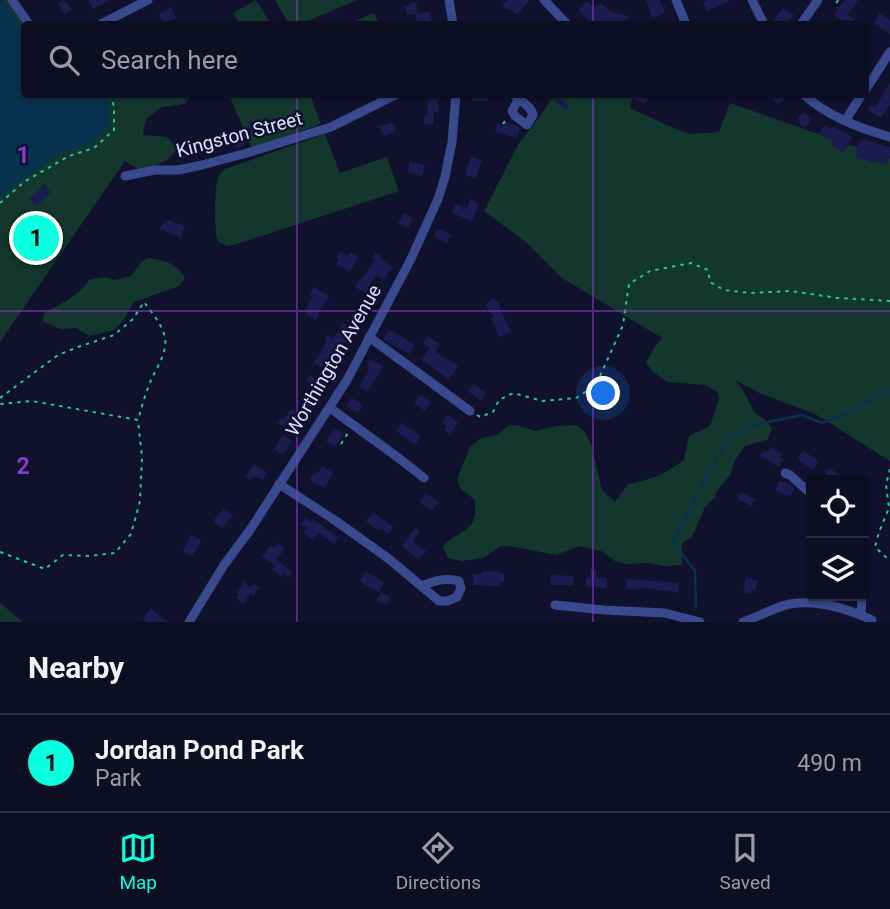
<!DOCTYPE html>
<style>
body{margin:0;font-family:Roboto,sans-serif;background:#1a1c2f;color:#f1f3f6}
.controls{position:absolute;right:21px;bottom:21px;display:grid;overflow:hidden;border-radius:7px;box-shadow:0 2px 5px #0004}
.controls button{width:63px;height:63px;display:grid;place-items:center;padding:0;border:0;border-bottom:2px solid #2c2e40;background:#0c0e22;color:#f1f3f6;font:35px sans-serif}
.you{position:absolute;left:604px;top:394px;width:24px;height:24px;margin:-18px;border:5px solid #fff;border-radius:50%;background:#1a73e8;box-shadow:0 0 0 10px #1a73e833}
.badge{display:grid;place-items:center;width:46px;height:46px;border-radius:50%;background:#08ffdf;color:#111;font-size:23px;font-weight:700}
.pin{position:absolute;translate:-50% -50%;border:4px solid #fff;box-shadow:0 2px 7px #0006}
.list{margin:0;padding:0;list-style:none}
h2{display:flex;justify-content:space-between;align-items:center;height:91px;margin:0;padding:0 28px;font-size:30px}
h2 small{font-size:23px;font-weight:400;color:#9a9ca5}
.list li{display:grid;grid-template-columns:46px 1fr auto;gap:21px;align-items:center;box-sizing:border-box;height:98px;padding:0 28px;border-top:2px solid #2c2e40}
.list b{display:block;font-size:26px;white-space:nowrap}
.list p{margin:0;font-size:23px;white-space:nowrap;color:#9a9ca5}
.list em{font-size:23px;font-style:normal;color:#9a9ca5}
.icon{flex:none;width:38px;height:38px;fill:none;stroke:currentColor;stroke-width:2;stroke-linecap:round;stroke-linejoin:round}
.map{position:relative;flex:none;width:890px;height:622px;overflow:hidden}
.search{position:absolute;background:#0c0e22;box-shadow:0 2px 5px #0004;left:21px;right:21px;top:21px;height:77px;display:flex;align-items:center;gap:18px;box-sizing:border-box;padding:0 24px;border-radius:7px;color:#9a9ca5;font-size:26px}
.sheet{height:189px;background:#0c0e22}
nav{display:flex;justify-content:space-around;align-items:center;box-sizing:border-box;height:98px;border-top:2px solid #2c2e40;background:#0c0e22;font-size:19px;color:#9a9ca5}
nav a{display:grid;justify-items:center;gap:4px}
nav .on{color:#08ffdf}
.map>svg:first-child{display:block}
.green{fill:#13372d}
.water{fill:#08314d}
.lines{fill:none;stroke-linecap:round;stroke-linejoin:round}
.stream{stroke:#08314d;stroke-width:2.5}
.building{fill:#1b1c4f}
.path{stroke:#2ac498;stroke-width:2;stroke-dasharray:3.5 5;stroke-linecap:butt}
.street{stroke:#39498e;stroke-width:9}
.grid{fill:none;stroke:#853ec5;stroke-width:2;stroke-opacity:0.55}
.labels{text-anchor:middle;stroke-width:5;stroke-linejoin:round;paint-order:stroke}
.street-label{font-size:19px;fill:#dce0ff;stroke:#10122d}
.grid-label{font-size:23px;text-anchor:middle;font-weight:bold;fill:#853ec5;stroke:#10122d;stroke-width:5;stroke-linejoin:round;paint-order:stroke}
</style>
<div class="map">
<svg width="890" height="622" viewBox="0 0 890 622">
<rect width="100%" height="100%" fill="#10122d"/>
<g class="green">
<path d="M 0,0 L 12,0 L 24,24 L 24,94 L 187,94 L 189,97 L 185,104 L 162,107 L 146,119 L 143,135 L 167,137 L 177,147 C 173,161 155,165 142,171 L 125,161 L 0,342 Z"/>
<polygon points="256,0 271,24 240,24 233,13"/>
<polygon points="275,0 357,0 301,24 289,24"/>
<polygon points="374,13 379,24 347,24"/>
<polygon points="229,95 310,95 321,124 252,148"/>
<path d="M 554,95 L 633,95 L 630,108 L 669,126 L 690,134 L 719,132 L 730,103 L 890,159 L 890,461 L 815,414 L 757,392 L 735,380 L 742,388 L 754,412 L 768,422 L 772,429 L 767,440 L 745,446 L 735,460 L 730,475 L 716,492 L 715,497 L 705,507 L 692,537 L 682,543 L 682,565 L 665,566 L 649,563 L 626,564 L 615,561 L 601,551 L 580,546 L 556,555 L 510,546 L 501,546 L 483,558 L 462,561 L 448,558 L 443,547 C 450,535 470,533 474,519 C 476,513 475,505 475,500 L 461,489 L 457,479 L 470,447 L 481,438 L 497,435 L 508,426 L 516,425 L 535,431 L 557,426 L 576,425 L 585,432 L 591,444 L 602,490 L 615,502 L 628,484 C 651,480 665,474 684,460 L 689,436 L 710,426 L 719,399 L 718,392 L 705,385 L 668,382 L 654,373 L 646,363 L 654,348 L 662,338 L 562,278 L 526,242 L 484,211 L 519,143 L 539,118 Z"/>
<path d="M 325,134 L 340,173 L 387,157 L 399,191 L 234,245 L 228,246 L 218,242 C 214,233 214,189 218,178 C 220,173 221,173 225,169 Z"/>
<path d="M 149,258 C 165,261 176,262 185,278 L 179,286 L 134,302 L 122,322 L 114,330 L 90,336 L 76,328 L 60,329 L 42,321 L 45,312 C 59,306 82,293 89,280 C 97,278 107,275 114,280 L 131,276 L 142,261 Z"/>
<polygon points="0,603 23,622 0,622"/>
</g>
<polygon class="water" points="0,0 3,0 19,24 24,29 24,94 106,95 110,107 109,127 90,144 64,151 23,179 0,198"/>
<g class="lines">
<polyline class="stream" points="696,607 695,571 673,542 725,443 753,425 802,415 822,423 851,411 890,389"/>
</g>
<g class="building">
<polygon points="64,0 72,10 64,14 58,4"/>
<polygon points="88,0 109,0 93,9"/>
<polygon points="507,0 530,0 517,15 509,8 508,10 502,5"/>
<polygon points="646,0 660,0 665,13 652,18"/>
<polygon points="707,0 731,0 707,11 703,2"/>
<polygon points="845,0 858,0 848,15 855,20 852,24 844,20 843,21 834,15"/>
<polygon points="587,1 595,8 600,3 612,12 629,16 626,24 595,24 591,21 590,22 578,10"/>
<polygon points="416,2 418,13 407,15 405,6 409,6 409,3"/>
<polygon points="171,7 176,18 164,24 159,14"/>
<polygon points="783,8 794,15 786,24 771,24"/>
<polygon points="430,12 432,24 416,24 415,14"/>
<polygon points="879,13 890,20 890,34 874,24"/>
<polygon points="890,83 890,105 881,118 868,110 872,104 875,107"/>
<polygon points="472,94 488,94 487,101 472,101"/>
<polygon points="550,94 558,94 569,107 565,111"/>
<polygon points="621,94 645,94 644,97 648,98 645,104"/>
<polygon points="769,94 790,94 778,105"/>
<polygon points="428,95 434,96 434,99 438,99 437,105 439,105 439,113 434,112 433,125 424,124 425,114 427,114"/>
<polygon points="803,112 812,119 805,128 799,123 800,121 798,118"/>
<polygon points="255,120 259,131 243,138 246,144 236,149 230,136 249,127 248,123"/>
<polygon points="393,122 396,132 383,136 379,126"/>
<polygon points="505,122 516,125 520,128 517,138 495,132 497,124 504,126"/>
<polygon points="824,125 831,129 832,127 852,136 844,153 831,145 833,141 819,134"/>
<polygon points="862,139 890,147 890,159 888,159 887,165 874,161 874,163 855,157 860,140"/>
<polygon points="471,157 482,160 476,178 465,175"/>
<polygon points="410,162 425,165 422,176 408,173"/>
<polygon points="44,184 52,192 36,207 29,199"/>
<polygon points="470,199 479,203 472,221 452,213 455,204 467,208"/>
<polygon points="404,213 413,218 408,228 398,223"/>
<polygon points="168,220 185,226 181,238 160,229 163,223 166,224"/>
<polygon points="437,229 439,230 440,229 451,235 447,243 435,237 436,236 434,235"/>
<polygon points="340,251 348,256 350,252 358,257 350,272 336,264 339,259 337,257"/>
<polygon points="375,252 382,257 381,260 392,267 384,280 376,275 365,293 355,287 361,278 362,279 375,260 372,258"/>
<polygon points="314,287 329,296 318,313 319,314 316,320 306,315 308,311 305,310 312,297 309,295"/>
<polygon points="493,298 501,306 499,307 511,332 499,337 491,318 494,316 485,305"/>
<polygon points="343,323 356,331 350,339 348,338 334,362 337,364 324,384 322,383 318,389 306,381 310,375 317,379 324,368 314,363 325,345 326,342 324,341 327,335 333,339"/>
<polygon points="389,329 415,345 409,354 383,339"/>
<polygon points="428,336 440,344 435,352 458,366 449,380 422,359 430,348 423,344"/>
<polygon points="370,359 383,366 381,371 367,392 359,386 369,371 367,370 369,366 367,365"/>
<polygon points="474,384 486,393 481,401 468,391"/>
<polygon points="420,395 431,402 425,411 414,403"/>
<polygon points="352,398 363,405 358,413 346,406"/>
<polygon points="291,409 301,416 291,432 278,423 282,417 284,419"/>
<polygon points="448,415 458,423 450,434 445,430 447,427 442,423"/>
<polygon points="402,423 421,437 415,445 396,431"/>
<polygon points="334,428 344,434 335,447 326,441"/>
<polygon points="283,435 292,441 283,455 274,449"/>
<polygon points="771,447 782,454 780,457 783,459 779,467 760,456 764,450 767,452"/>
<polygon points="803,451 819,461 813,470 797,459"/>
<polygon points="254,464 267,473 263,480 253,476 250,480 245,476"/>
<polygon points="322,466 333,473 324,488 310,480 314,472 317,474"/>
<polygon points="829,468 840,475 837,480 831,480 824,476"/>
<polygon points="779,481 788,483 794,488 791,496 778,492 778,491 776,490"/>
<polygon points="741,492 755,499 752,506 737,499"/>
<polygon points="426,493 438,502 432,511 419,502"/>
<polygon points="224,508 233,515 222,528 213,521"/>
<polygon points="373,512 393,527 388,534 380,528 379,530 375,528 366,521"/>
<polygon points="306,517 312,522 313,519 339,538 334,544 319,533 313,540 304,533 307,528 301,524"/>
<polygon points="416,527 420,531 413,542 426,551 419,560 402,546"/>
<polygon points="191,535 201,540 193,556 183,552"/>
<polygon points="277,543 285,549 276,559 293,573 289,577 284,573 281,577 272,570 275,566 262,556 271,545 274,548"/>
<polygon points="590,569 597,570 596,577 607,578 606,588 586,586 586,577 590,577"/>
<polygon points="365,571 384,582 379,592 360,582"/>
<polygon points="497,571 498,573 504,573 504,583 500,583 500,586 473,585 473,574 482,574 482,572"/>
<polygon points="551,575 574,576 573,585 551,585"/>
<polygon points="746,577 758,581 755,591 752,590 751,594 744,592 745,587 743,587"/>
<polygon points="626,579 679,583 678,593 647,588 639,588 639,590 626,589"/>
<polygon points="244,582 251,587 254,584 259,588 253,596 250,594 243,604 236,598 239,594 236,592"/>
<polygon points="381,592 390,597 386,605 377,600"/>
<polygon points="151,608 156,613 168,622 146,622 143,620"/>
</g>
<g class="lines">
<g class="path">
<polyline points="838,0 836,4 838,8"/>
<polyline points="503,124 507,118"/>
<polyline points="0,203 24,182 69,156 94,148 114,130 114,107 111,94"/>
<path d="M 0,398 L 58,355 L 78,347 L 114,335 L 133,319 L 144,302 C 153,314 168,331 165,347 C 163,358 157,368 152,378 C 146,391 142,406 138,420 L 32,401 L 0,404"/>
<polyline points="477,415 480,417 493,412 499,400 513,393 543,401 576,398 596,385 623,325 629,284 650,271 691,263 708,270 710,282 724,290 750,293 790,291 838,298 890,301"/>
<polyline points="341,444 348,433"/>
<polyline points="890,469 886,485 889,508 879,532 875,547 889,560 890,559"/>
<polyline points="0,552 45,569 63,555 89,556 115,553 131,534 140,501 142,457 138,421"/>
</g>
<g class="street">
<polyline points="12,0 29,24"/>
<polyline points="449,0 453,24"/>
<polyline points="544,0 567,24"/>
<polyline points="676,0 686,24"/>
<polyline points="752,0 764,24"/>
<polyline points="101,24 148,0"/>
<polyline points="801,24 818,0"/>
<polyline points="866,89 890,52"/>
<path d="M 513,94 C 520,100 532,107 533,115 L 527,125 L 515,116 L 512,111 L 517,102 L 521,101"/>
<path d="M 803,94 C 827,116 859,128 890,137"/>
<polyline points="845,121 862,94"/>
<polyline points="125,176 155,170 178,170 198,166 247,153 331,127 397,94"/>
<polyline points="369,337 470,411"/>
<polyline points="330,408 396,456 424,478"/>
<polyline points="785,473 790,475 811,494"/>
<path d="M 279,484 L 336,521 L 389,559 L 439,601 L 447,601 L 457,597 L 461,588 L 459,581 C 445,577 434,581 421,586"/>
<polyline points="555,605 604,610 665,613 700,622"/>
<polyline points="861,615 862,596"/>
<polyline points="189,622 224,565 250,530 347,380 411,259 438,199 445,177 452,142 456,94"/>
<path d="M 743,622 C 759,617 774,607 790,604 C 816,599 849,609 872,620"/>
</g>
</g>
<path class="grid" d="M 297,0 L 297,24M 593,0 L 593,24M 297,94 L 297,622M 593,94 L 593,622M 0,311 L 890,311"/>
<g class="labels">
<g class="street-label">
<text transform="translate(239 134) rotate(-15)" y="7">Kingston Street</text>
<text transform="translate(333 360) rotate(-60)" y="7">Worthington Avenue</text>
</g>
</g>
<g class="grid-label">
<text x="23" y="163">1</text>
<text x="23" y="474">2</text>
</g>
</svg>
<div class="controls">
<button><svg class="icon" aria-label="locate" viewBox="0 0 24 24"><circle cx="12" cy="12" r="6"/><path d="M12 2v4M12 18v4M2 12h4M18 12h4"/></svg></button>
<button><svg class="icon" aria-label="layers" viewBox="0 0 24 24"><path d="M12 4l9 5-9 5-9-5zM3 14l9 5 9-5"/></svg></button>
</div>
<div class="you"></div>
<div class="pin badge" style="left:36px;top:238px">1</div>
<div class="search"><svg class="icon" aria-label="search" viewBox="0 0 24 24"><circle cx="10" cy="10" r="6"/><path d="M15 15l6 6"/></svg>Search here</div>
</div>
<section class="sheet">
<h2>Nearby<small></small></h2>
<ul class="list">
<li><span class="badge">1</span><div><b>Jordan Pond Park</b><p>Park</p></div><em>490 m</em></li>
</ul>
</section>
<nav>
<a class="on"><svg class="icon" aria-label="map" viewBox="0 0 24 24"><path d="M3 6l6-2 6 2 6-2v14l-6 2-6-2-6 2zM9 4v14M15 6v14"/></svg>Map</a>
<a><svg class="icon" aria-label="directions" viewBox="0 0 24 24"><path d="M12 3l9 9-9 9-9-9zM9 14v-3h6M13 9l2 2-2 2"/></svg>Directions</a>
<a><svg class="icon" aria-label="saved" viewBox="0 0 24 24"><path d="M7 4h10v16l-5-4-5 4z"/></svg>Saved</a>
</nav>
